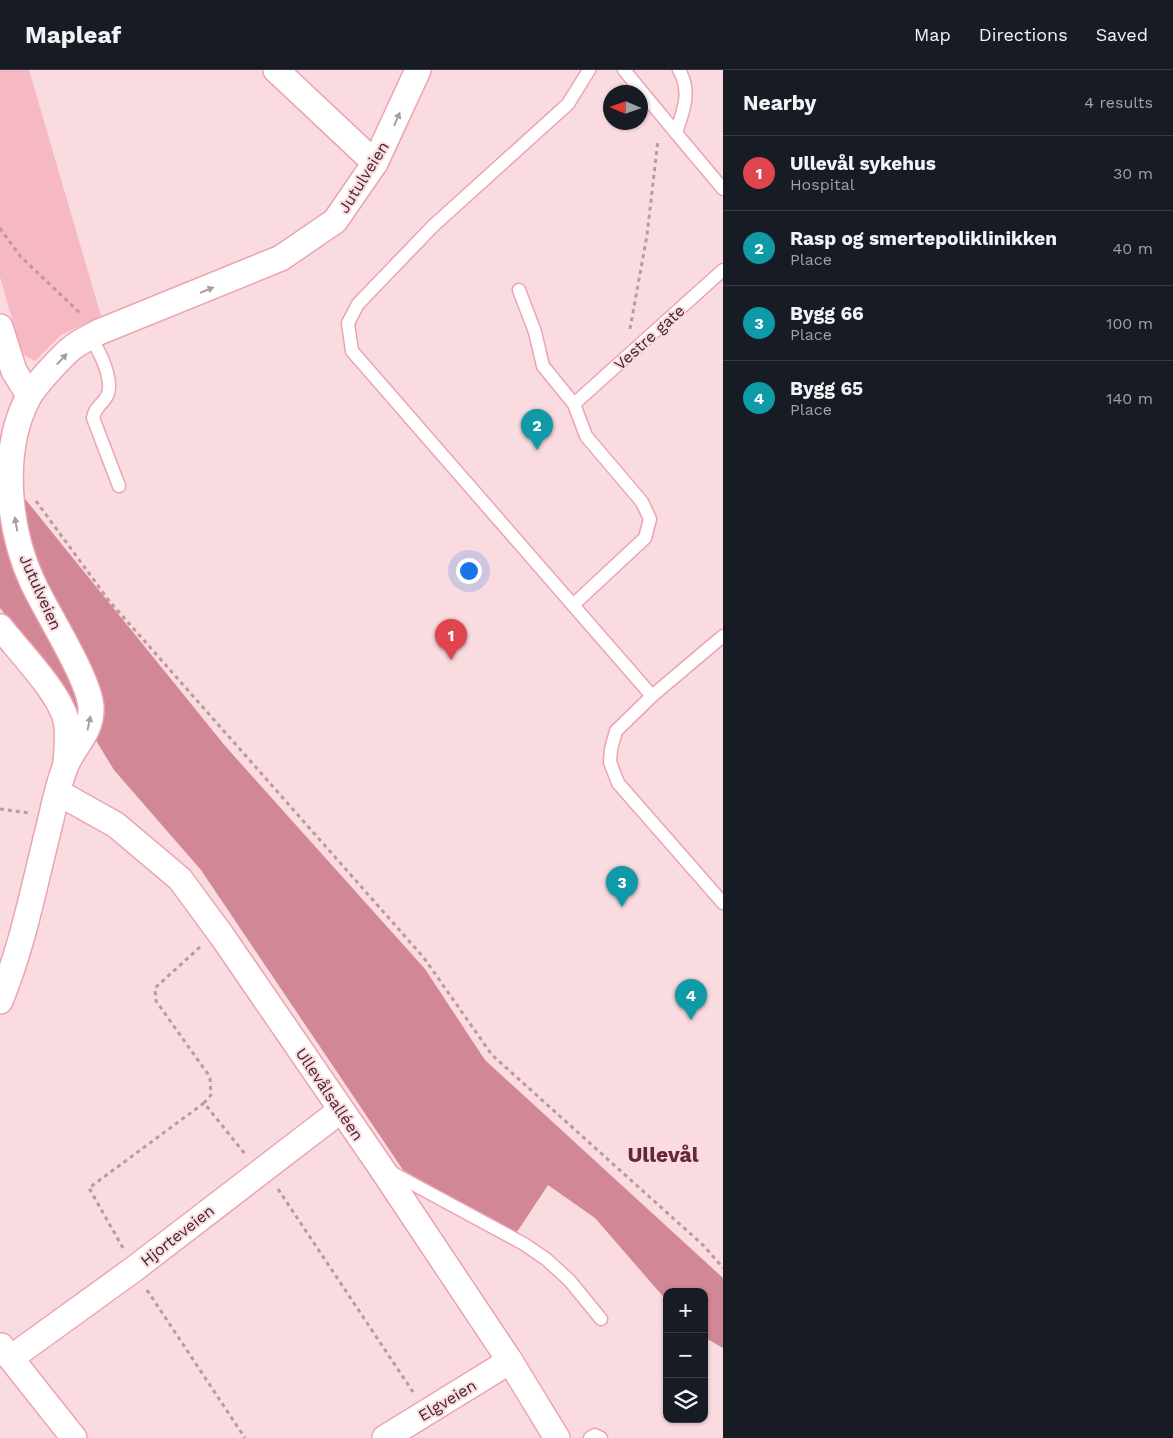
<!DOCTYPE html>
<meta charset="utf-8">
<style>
body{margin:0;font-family:"Work Sans",sans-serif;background:#20242c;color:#f1f3f6}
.controls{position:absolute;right:15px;bottom:15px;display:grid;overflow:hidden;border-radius:10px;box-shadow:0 1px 4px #0004}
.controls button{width:45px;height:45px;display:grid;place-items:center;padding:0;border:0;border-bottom:1px solid #363941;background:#171b24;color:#f1f3f6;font:25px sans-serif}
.compass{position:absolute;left:603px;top:15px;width:45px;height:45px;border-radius:50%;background:#171b24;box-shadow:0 1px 4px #0004;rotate:272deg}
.you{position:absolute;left:468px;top:500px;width:18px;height:18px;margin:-12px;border:4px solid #fff;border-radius:50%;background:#1a73e8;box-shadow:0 0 0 8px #1a73e833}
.badge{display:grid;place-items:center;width:32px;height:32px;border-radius:50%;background:#7c3aed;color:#fff;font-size:16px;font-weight:700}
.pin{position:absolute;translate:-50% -41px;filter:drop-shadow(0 1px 2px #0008)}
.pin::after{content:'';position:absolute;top:26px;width:18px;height:15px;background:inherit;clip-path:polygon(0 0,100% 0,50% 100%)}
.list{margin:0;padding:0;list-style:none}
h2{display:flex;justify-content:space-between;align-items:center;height:65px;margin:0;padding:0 20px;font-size:21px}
h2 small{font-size:16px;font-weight:400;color:#9ea1a6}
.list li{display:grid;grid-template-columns:32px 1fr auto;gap:15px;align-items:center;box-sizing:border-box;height:75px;padding:0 20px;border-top:1px solid #363941}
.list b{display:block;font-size:19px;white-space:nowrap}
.list p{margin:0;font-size:16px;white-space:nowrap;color:#9ea1a6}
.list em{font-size:16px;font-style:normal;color:#9ea1a6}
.icon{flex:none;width:28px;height:28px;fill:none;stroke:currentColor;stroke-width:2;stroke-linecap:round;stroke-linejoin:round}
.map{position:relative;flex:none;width:723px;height:1368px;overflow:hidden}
header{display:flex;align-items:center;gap:30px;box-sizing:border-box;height:70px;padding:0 25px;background:#171b24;border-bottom:1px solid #363941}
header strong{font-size:24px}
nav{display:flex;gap:28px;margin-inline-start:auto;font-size:18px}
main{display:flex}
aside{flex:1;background:#171b24}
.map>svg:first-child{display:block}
.green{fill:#f6b9c4}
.forest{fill:#d28796}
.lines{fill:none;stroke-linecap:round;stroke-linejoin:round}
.lane-casing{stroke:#eca4b2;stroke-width:15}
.street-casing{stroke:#eca4b2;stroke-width:28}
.path{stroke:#b89a9f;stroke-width:3;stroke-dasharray:4 4;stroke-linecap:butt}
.lane{stroke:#fff;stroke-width:12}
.street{stroke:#fff;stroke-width:25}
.oneway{fill:#aa9da0}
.labels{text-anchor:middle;stroke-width:4;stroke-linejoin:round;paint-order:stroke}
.street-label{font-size:16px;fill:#42262c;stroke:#fadbe0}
.district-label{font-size:21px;font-weight:bold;fill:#642837;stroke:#fadbe0}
</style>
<header>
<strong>Mapleaf</strong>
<nav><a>Map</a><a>Directions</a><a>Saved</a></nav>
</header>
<main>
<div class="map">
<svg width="723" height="1368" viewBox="0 0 723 1368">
<rect width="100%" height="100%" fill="#fadbe0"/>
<polygon class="green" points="0,0 29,0 101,246 61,265 35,291 22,284 0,207"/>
<polygon class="forest" points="0,398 226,677 425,899 485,990 723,1208 723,1278 704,1267 704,1222 667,1222 667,1231 595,1148 548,1115 515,1165 403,1100 201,800 114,700 64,618 0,538"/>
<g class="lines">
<g class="lane-casing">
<g id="lane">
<polyline points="589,0 568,34 433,156 358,234 348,253 352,281 652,626"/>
<polyline points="624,0 676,63"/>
<path d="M 679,0 C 692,22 683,41 676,63 L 723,119"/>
<polyline points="519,220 535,262 543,296 574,334 586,366 642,432 650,449 645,468 573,535"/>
<path d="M 90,267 C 99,280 117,314 105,329 C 99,337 95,338 93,348 L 119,416"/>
<polyline points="574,334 723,200"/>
<polyline points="723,566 652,626 616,661 611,679 610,692 618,713 723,833"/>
<polyline points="389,1101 524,1174 546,1189 570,1211 601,1249"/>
<polyline points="590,1368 595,1365 601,1368"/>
</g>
</g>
<g class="street-casing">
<g id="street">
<polyline points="276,0 375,93"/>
<polyline points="0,257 14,301 29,325"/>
<path d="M 0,557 C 19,581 59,622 66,650 C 69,664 67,678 66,693"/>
<polyline points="59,723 116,755 180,809 222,866 380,1096 510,1291 557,1368"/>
<path d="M 0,931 C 23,875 34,816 49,757 C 54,737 58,714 66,695 C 75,674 92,662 91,637 C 89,608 46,542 32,511 C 8,458 0,381 28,328 C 34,316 65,282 76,275 C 83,270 92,266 99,262 L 281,188 L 335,151 L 375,93 L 418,0"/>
<polyline points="1,1276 74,1368"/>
<polyline points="11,1288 134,1199 341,1040"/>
<polyline points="385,1368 510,1291"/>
</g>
</g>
<g class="path">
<polyline points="0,158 20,186 81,244"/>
<polyline points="630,259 647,165 658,70"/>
<polyline points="36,431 110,532 424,888 492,985 704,1176 723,1198"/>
<polyline points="0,739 29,743"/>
<polyline points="200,877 155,918 156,931 210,1007 211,1025 204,1033 245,1084"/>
<polyline points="278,1119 413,1322"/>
<polyline points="123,1178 89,1118 204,1033"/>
<polyline points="147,1220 245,1368"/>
</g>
<use href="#lane" class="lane"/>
<use href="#street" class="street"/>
</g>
<defs><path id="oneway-solid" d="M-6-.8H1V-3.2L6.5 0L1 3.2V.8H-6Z" transform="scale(1.25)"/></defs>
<g class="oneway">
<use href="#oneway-solid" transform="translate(397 49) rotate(-67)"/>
<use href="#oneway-solid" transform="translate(207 220) rotate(-22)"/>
<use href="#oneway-solid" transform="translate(62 289) rotate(-47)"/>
<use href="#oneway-solid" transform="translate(16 454) rotate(-100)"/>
<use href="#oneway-solid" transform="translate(89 653) rotate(-78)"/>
</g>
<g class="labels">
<g class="street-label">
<text transform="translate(363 107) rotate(-58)" y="6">Jutulveien</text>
<text transform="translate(649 267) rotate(-42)" y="6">Vestre gate</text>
<text transform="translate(41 522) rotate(66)" y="6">Jutulveien</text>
<text transform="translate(330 1024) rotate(56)" y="6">Ullevålsalléen</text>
<text transform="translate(177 1165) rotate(-38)" y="6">Hjorteveien</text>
<text transform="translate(447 1330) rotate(-31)" y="6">Elgveien</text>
</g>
<g class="district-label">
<text x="663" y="1092">Ullevål</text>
</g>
</g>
</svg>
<div class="controls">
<button>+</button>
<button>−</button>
<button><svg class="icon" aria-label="layers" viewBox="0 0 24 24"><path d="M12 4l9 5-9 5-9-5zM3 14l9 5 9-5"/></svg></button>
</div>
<svg class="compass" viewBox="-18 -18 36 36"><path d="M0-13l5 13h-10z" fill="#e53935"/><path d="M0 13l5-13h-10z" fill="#9ea1a6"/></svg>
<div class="you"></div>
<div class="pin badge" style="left:451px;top:590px;background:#e0444e">1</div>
<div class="pin badge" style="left:537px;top:380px;background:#0f9aa8">2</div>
<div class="pin badge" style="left:622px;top:837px;background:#0f9aa8">3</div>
<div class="pin badge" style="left:691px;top:950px;background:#0f9aa8">4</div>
</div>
<aside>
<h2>Nearby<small>4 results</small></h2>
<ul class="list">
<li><span class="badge" style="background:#e0444e">1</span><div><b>Ullevål sykehus</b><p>Hospital</p></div><em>30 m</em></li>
<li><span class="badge" style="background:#0f9aa8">2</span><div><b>Rasp og smertepoliklinikken</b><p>Place</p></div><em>40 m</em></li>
<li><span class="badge" style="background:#0f9aa8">3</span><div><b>Bygg 66</b><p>Place</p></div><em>100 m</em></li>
<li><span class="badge" style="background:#0f9aa8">4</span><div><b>Bygg 65</b><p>Place</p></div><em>140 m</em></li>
</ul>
</aside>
</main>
